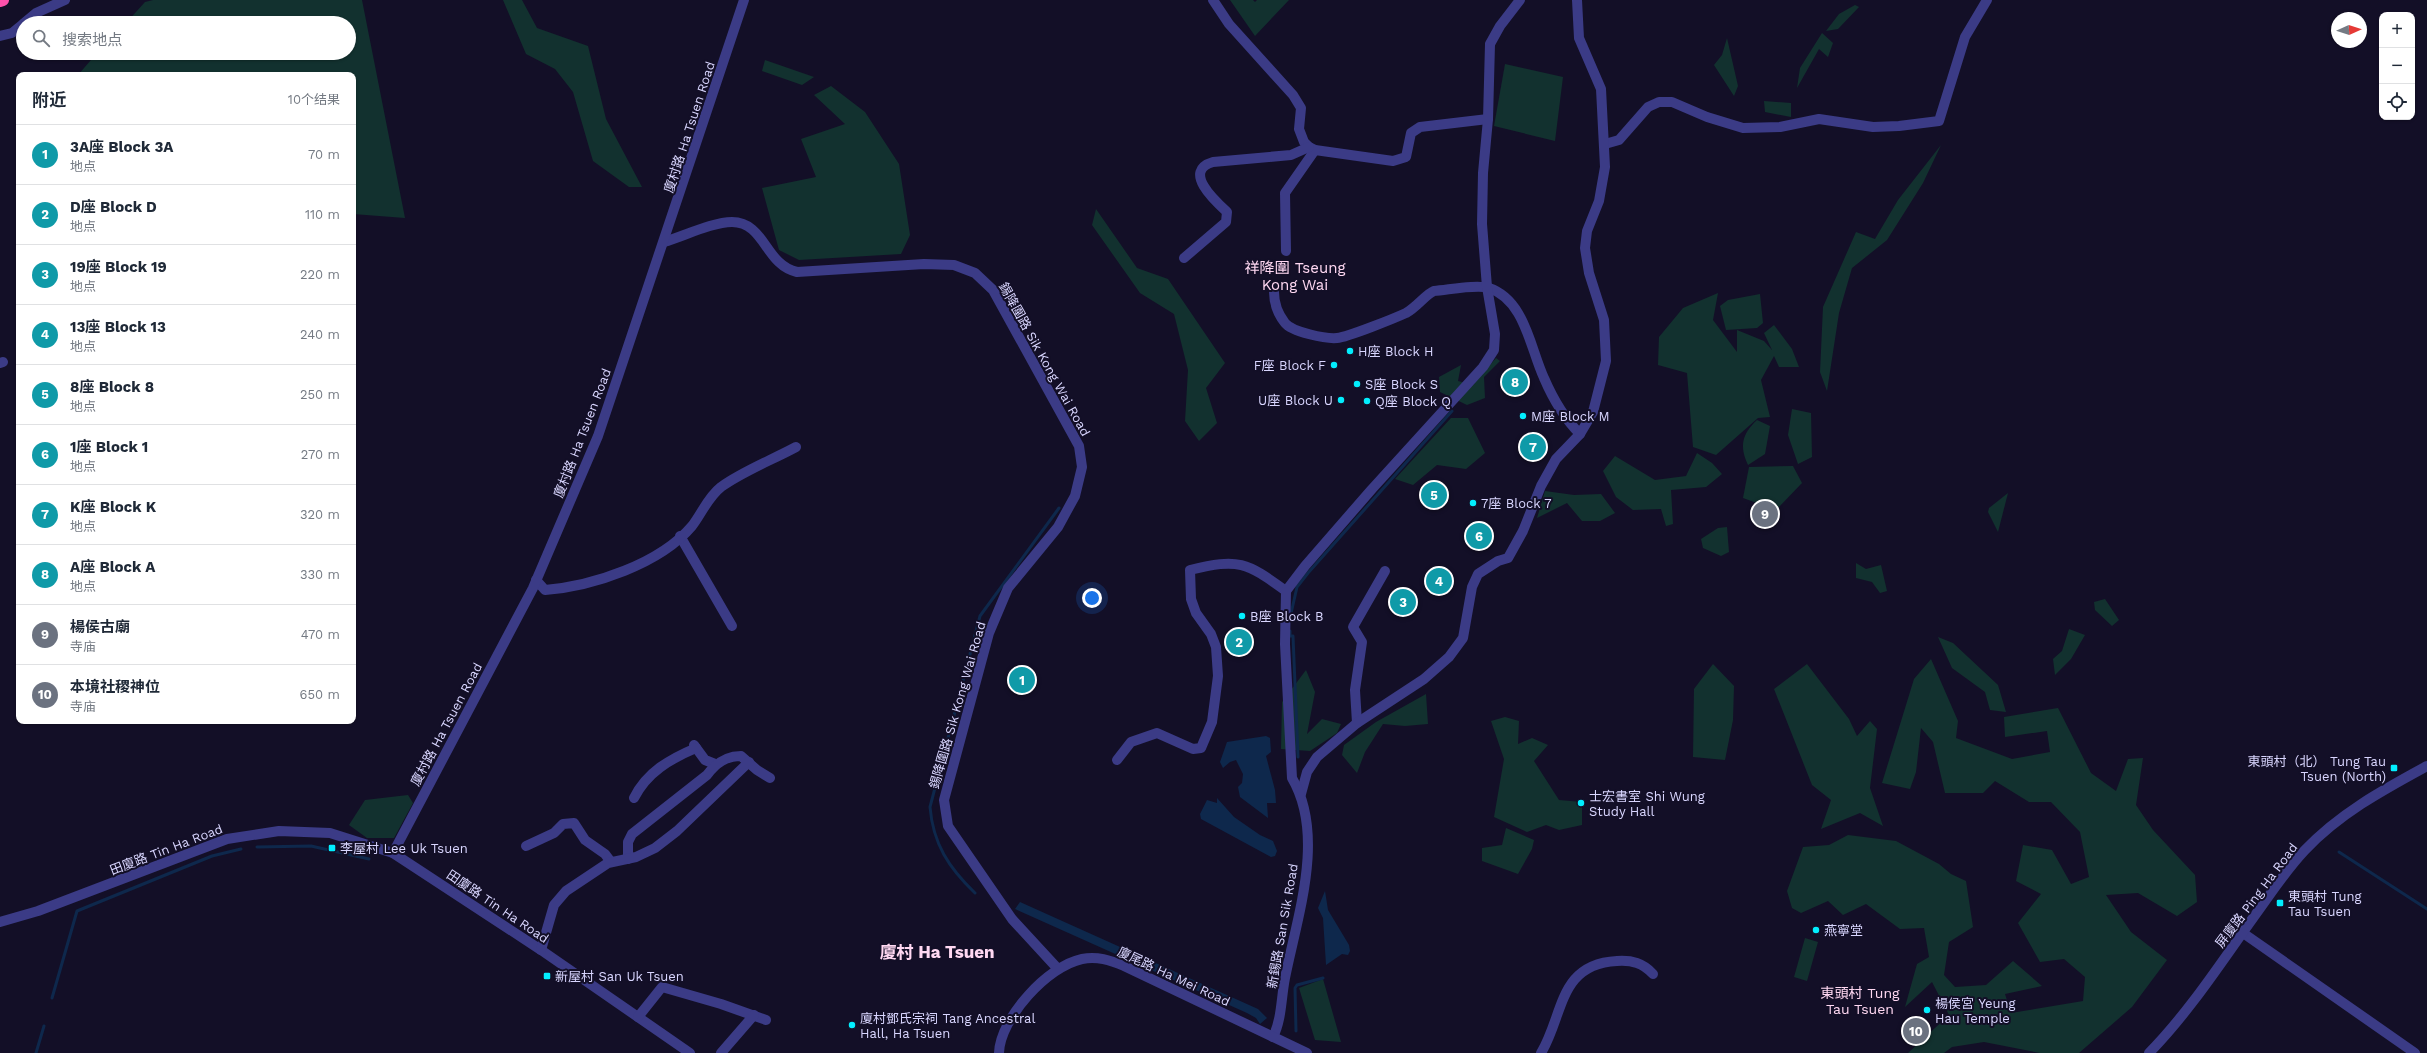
<!DOCTYPE html>
<html lang="zh">
<meta charset="utf-8">
<style>
body{margin:0;font-family:"Work Sans","Noto Sans SC",sans-serif;background:#f2f2f3;color:#1f2937}
.controls{position:absolute;right:12px;top:12px;display:grid;overflow:hidden;border-radius:8px;box-shadow:0 1px 3px #0004}
.controls button{width:36px;height:36px;display:grid;place-items:center;padding:0;border:0;border-bottom:1px solid #e0e1e3;background:#fff;color:#1f2937;font:20px sans-serif}
.compass{position:absolute;left:2331px;top:12px;width:36px;height:36px;border-radius:50%;background:#fff;box-shadow:0 1px 3px #0004;rotate:87deg}
.you{position:absolute;left:1092px;top:598px;width:14px;height:14px;margin:-10px;border:3px solid #fff;border-radius:50%;background:#1a73e8;box-shadow:0 0 0 6px #1a73e833}
.badge{display:grid;place-items:center;width:26px;height:26px;border-radius:50%;background:#1a73e8;color:#fff;font-size:13px;font-weight:700}
.pin{position:absolute;translate:-50% -50%;border:2px solid #fff;box-shadow:0 1px 4px #0006}
.list{margin:0;padding:0;list-style:none}
h2{display:flex;justify-content:space-between;align-items:center;height:52px;margin:0;padding:0 16px;font-size:17px}
h2 small{font-size:13px;font-weight:400;color:#747a83}
.list li{display:grid;grid-template-columns:26px 1fr auto;gap:12px;align-items:center;box-sizing:border-box;height:60px;padding:0 16px;border-top:1px solid #e0e1e3}
.list b{display:block;font-size:15px;white-space:nowrap}
.list p{margin:0;font-size:13px;white-space:nowrap;color:#747a83}
.list em{font-size:13px;font-style:normal;color:#747a83}
.icon{flex:none;width:22px;height:22px;fill:none;stroke:currentColor;stroke-width:2;stroke-linecap:round;stroke-linejoin:round}
.map{position:relative;flex:none;width:2427px;height:1053px;overflow:hidden}
.search{position:absolute;background:#fff;box-shadow:0 1px 3px #0004;left:16px;top:16px;width:340px;height:44px;display:flex;align-items:center;gap:10px;box-sizing:border-box;padding:0 14px;border-radius:22px;color:#747a83;font-size:15px}
.panel{position:absolute;background:#fff;box-shadow:0 1px 3px #0004;left:16px;top:72px;width:340px;height:652px;border-radius:8px}
.map>svg:first-child{display:block}
.green{fill:#12312f}
.water{fill:#0e284c}
.lines{fill:none;stroke-linecap:round;stroke-linejoin:round}
.stream{stroke:#0e284c;stroke-width:3}
.minor{stroke:#3b3b86;stroke-width:10}
.highway{stroke:#fe51ab;stroke-width:12}
.poi-dot{fill:#02eefe;stroke:#130f27;stroke-width:1.5}
.labels{text-anchor:middle;stroke-width:4;stroke-linejoin:round;paint-order:stroke}
.street-label{font-size:13px;fill:#d9d6ff;stroke:#130f27}
.poi-label{font-size:13px;fill:#d9d6ff;stroke:#130f27;text-anchor:start}
.neighbourhood-label{font-size:14px;fill:#ffd8f2;stroke:#130f27}
.quarter-label{font-size:15px;fill:#ffd8f2;stroke:#130f27}
.district-label{font-size:17px;font-weight:bold;fill:#ffd8f2;stroke:#130f27}
</style>
<div class="map">
<svg width="2427" height="1053" viewBox="0 0 2427 1053">
<rect width="100%" height="100%" fill="#130f27"/>
<g class="green">
<polygon points="153,0 362,0 405,218 353,214 353,75 78,75 97,53 349,53 349,23 126,23 145,2"/>
<polygon points="503,0 522,0 537,28 588,46 606,119 642,187 629,187 593,161 573,92 555,69 526,54"/>
<polygon points="1230,0 1253,0 1255,2 1257,0 1289,0 1255,36"/>
<polygon points="1855,5 1859,7 1838,29 1826,31 1839,14"/>
<polygon points="1822,33 1833,43 1828,57 1819,49 1797,88 1800,68"/>
<polygon points="1727,38 1738,86 1734,96 1714,65 1722,55"/>
<polygon points="765,60 814,77 802,85 762,71"/>
<polygon points="1505,64 1563,77 1555,141 1494,126"/>
<polygon points="831,86 865,112 899,164 910,235 901,254 799,260 779,250 762,188 816,177 801,139 845,124 814,95"/>
<polygon points="1764,101 1791,103 1791,117 1765,112"/>
<polygon points="1941,145 1923,183 1887,240 1852,268 1839,313 1827,391 1820,372 1823,307 1856,232 1875,239 1898,200"/>
<polygon points="1096,209 1137,268 1168,279 1225,363 1206,388 1217,423 1199,441 1185,421 1188,370 1174,314 1140,293 1092,225"/>
<polygon points="1718,293 1713,320 1737,352 1737,330 1764,341 1772,350 1764,333 1774,325 1792,349 1799,367 1779,367 1774,356 1761,380 1770,417 1758,418 1716,455 1693,447 1687,373 1658,365 1659,337 1683,308"/>
<polygon points="1760,294 1763,323 1757,328 1726,330 1720,306 1728,300"/>
<polygon points="1496,358 1500,361 1484,377 1485,398 1467,405 1440,392 1439,377 1461,365 1458,381 1473,385"/>
<polygon points="1792,409 1811,413 1812,457 1798,464 1788,435"/>
<polygon points="1451,418 1468,418 1485,453 1466,469 1437,465 1413,485 1395,479"/>
<path d="M 1757,420 L 1770,426 L 1765,454 L 1748,465 C 1739,446 1742,434 1757,420 Z"/>
<polygon points="1697,453 1712,463 1722,474 1706,487 1671,490 1673,524 1666,526 1661,509 1633,510 1616,497 1603,471 1615,456 1655,480 1686,476"/>
<polygon points="1793,466 1802,483 1776,510 1743,498 1749,467"/>
<polygon points="1545,491 1574,495 1601,494 1615,513 1600,521 1582,521 1567,503 1537,518"/>
<polygon points="2008,493 1998,532 1988,512 1989,508"/>
<polygon points="1727,527 1729,552 1721,556 1703,548 1701,539 1718,528"/>
<polygon points="1856,563 1866,569 1881,565 1887,591 1880,593 1872,582 1856,578"/>
<polygon points="2105,599 2119,620 2112,626 2095,610 2094,602"/>
<polygon points="2069,629 2085,635 2071,659 2055,675 2053,659 2062,651"/>
<polygon points="1938,637 1953,643 1998,685 2006,712 1990,710 1985,692 1952,668"/>
<polygon points="1931,659 1958,721 1956,738 2012,759 2050,752 2047,731 2005,737 2004,717 2058,708 2091,773 2116,791 2128,759 2143,758 2136,805 2153,830 2195,875 2197,902 2177,916 2138,893 2106,895 2131,932 2167,960 2132,1007 2079,1053 2040,1053 1984,1042 1952,1047 1944,1053 1908,1053 1949,1015 1932,982 1905,1007 1917,964 1929,957 1924,928 1900,929 1866,904 1843,915 1828,901 1801,913 1792,908 1787,891 1803,847 1829,845 1848,835 1896,841 1939,864 1951,874 1966,881 1973,927 1949,942 1944,975 1955,987 1986,985 2013,961 2042,986 2005,994 2011,1013 2083,1001 2085,977 2064,959 2040,962 2018,923 2041,894 2016,881 2023,845 2052,850 2071,884 2089,877 2080,832 2051,802 2029,802 1995,781 1983,793 1945,793 1933,742 1921,728 1916,772 1910,789 1882,783 1914,679"/>
<polygon points="1713,664 1734,686 1733,720 1725,760 1693,757 1694,689"/>
<polygon points="1807,664 1849,719 1857,736 1870,721 1877,729 1870,788 1883,826 1860,813 1821,829 1831,800 1812,785 1774,689"/>
<polygon points="1306,670 1315,692 1307,734 1322,719 1341,724 1337,733 1310,751 1281,749 1282,702"/>
<polygon points="1426,694 1428,724 1405,726 1383,724 1365,752 1357,773 1342,755 1344,745 1376,722"/>
<polygon points="1505,717 1519,721 1518,744 1532,738 1548,745 1534,761 1559,800 1582,802 1582,825 1559,830 1546,825 1527,832 1494,817 1504,759 1491,721"/>
<polygon points="408,795 413,803 394,838 367,838 349,825 365,800"/>
<polygon points="1506,828 1534,840 1532,849 1518,874 1482,861 1482,848 1502,845"/>
<polygon points="1805,938 1818,942 1807,981 1794,977"/>
<polygon points="1323,979 1341,1042 1315,1040 1299,988"/>
</g>
<g class="water">
<polygon points="1266,736 1270,738 1271,752 1266,756 1275,790 1276,803 1267,803 1268,818 1240,797 1238,787 1242,783 1243,774 1236,760 1230,762 1223,768 1220,762 1227,742"/>
<polygon points="1217,798 1234,817 1260,835 1273,841 1277,851 1275,856 1271,857 1201,819 1200,814 1207,800 1217,803"/>
<polygon points="1325,891 1328,910 1349,945 1350,951 1348,955 1342,954 1326,965 1323,918 1318,908"/>
<polygon points="1020,902 1258,1009 1267,1018 1260,1024 1256,1018 1247,1013 1015,909"/>
</g>
<g class="lines">
<g class="stream">
<polyline points="1290,618 1297,587 1308,573 1452,411"/>
<polyline points="1290,631 1290,636 1293,636 1298,757"/>
<polyline points="257,847 311,846 369,859"/>
<polyline points="2339,852 2427,909"/>
<path d="M 975,893 C 949,868 933,844 930,807 L 980,616 L 1059,508"/>
<polyline points="52,998 77,911 212,856 241,849"/>
<polyline points="1296,1031 1295,988 1297,985 1323,978"/>
<polyline points="36,1053 44,1026"/>
</g>
<g class="minor">
<polyline points="1213,0 1229,24 1293,95 1301,108 1299,129 1304,142 1309,147 1315,150 1393,161 1406,157 1411,133 1420,127 1488,119"/>
<polyline points="24,23 36,13 65,0"/>
<polyline points="0,36 12,33 23,24"/>
<polyline points="1605,144 1619,140 1648,107 1659,102 1672,102 1707,117 1743,128 1780,127 1819,119 1873,127 1899,126 1939,121 1965,37 1987,0"/>
<path d="M 664,242 C 684,236 713,222 732,222 C 765,222 765,265 797,272 L 924,264 L 954,265 L 975,273 L 993,290 L 1079,446 L 1082,467 L 1075,496 L 1058,527 L 1008,588 L 989,633 L 944,800 L 948,826 L 1012,919 L 1058,969"/>
<polyline points="1286,251 1285,193 1315,150"/>
<path d="M 1184,258 L 1226,222 L 1227,212 C 1215,201 1182,171 1213,162 L 1291,155 L 1309,147"/>
<path d="M 1274,292 C 1274,303 1278,314 1285,323 C 1292,332 1326,339 1337,338 C 1348,337 1395,318 1406,313 C 1417,307 1426,294 1434,291 C 1448,290 1477,284 1489,288 C 1525,300 1530,348 1544,378 C 1553,399 1564,418 1580,434"/>
<polyline points="0,363 3,362"/>
<polyline points="680,536 732,626"/>
<path d="M 536,580 L 545,590 C 593,586 660,564 692,526 C 702,513 708,497 721,487 C 743,471 772,460 796,447"/>
<polyline points="1357,723 1355,690 1362,642 1353,627 1385,571"/>
<polyline points="694,745 705,760 715,764"/>
<path d="M 1117,760 L 1131,742 L 1157,733 L 1193,749 L 1201,748 L 1212,722 L 1218,676 L 1216,647 L 1211,634 L 1196,613 L 1191,599 L 1190,570 C 1239,558 1246,562 1286,591"/>
<polyline points="1301,794 1307,772 1317,757 1357,723 1424,679 1449,657 1463,638 1472,587 1478,574 1498,561 1508,558 1523,531 1541,486 1556,459 1580,434 1593,412 1606,361 1604,320 1589,273 1585,248 1587,231 1599,201 1605,167 1601,89 1579,38 1577,0"/>
<path d="M 634,798 C 647,772 670,759 696,748"/>
<polyline points="526,846 554,833 563,824 574,823 585,840 605,854 611,862"/>
<polyline points="393,853 533,588 598,436 744,0"/>
<path d="M 628,859 L 628,842 L 632,834 L 707,775 C 716,763 726,756 741,756 L 757,770 L 770,778"/>
<polyline points="0,922 38,911 227,839 279,831 330,833 393,853 541,950 690,1053"/>
<polyline points="2243,933 2415,1053"/>
<polyline points="541,950 554,905 566,891 608,863 636,857 655,848 677,831 749,762"/>
<polyline points="638,1017 662,987 721,1004 766,1020"/>
<path d="M 1273,1037 C 1282,1019 1281,998 1285,978 C 1297,917 1326,836 1292,778 L 1285,644 L 1286,591 L 1305,566 L 1372,489 L 1483,367 L 1494,350 L 1495,334 L 1487,287 L 1482,224 L 1483,173 L 1488,119 L 1490,44 L 1500,26 L 1520,0"/>
<polyline points="721,1053 754,1015"/>
<path d="M 999,1053 C 1000,1018 1048,966 1082,959 C 1097,956 1110,960 1124,966 L 1307,1053"/>
<path d="M 1541,1053 C 1564,1015 1558,964 1617,961 C 1632,960 1643,963 1653,974"/>
<path d="M 2149,1053 C 2189,1012 2220,964 2253,918 C 2270,895 2285,871 2305,850 C 2340,813 2383,790 2427,766"/>
</g>
<polyline class="highway" points="0,1 3,0"/>
</g>
<g class="poi-dot">
<circle cx="1350" cy="351" r="4"/>
<circle cx="1334" cy="365" r="4"/>
<circle cx="1357" cy="384" r="4"/>
<circle cx="1341" cy="400" r="4"/>
<circle cx="1367" cy="401" r="4"/>
<circle cx="1523" cy="416" r="4"/>
<circle cx="1473" cy="503" r="4"/>
<circle cx="1242" cy="616" r="4"/>
<rect x="2390" y="764" width="8" height="8" rx="2"/>
<circle cx="1581" cy="803" r="4"/>
<rect x="328" y="844" width="8" height="8" rx="2"/>
<rect x="2276" y="899" width="8" height="8" rx="2"/>
<circle cx="1816" cy="930" r="4"/>
<rect x="543" y="972" width="8" height="8" rx="2"/>
<circle cx="1927" cy="1010" r="4"/>
<circle cx="852" cy="1025" r="4"/>
</g>
<g class="labels">
<g class="street-label">
<text transform="translate(689 127) rotate(-72)" y="5">廈村路 Ha Tsuen Road</text>
<text transform="translate(1045 359) rotate(61)" y="5">錫降圍路 Sik Kong Wai Road</text>
<text transform="translate(582 433) rotate(-69)" y="5">廈村路 Ha Tsuen Road</text>
<text transform="translate(957 705) rotate(-74)" y="5">錫降圍路 Sik Kong Wai Road</text>
<text transform="translate(446 724) rotate(-62)" y="5">廈村路 Ha Tsuen Road</text>
<text transform="translate(166 849) rotate(-21)" y="5">田廈路 Tin Ha Road</text>
<text transform="translate(2256 895) rotate(-53)" y="5">屏廈路 Ping Ha Road</text>
<text transform="translate(498 906) rotate(34)" y="5">田廈路 Tin Ha Road</text>
<text transform="translate(1282 926) rotate(-80)" y="5">新錫路 San Sik Road</text>
<text transform="translate(1174 976) rotate(25)" y="5">廈尾路 Ha Mei Road</text>
</g>
<g class="poi-label">
<text x="1358" y="356">H座 Block H</text>
<text x="1326" y="370" text-anchor="end">F座 Block F</text>
<text x="1365" y="389">S座 Block S</text>
<text x="1333" y="405" text-anchor="end">U座 Block U</text>
<text x="1375" y="406">Q座 Block Q</text>
<text x="1531" y="421">M座 Block M</text>
<text x="1481" y="508">7座 Block 7</text>
<text x="1250" y="621">B座 Block B</text>
<text x="2386" y="766" text-anchor="end">東頭村（北） Tung Tau<tspan x="2386" dy="15">Tsuen (North)</tspan></text>
<text x="1589" y="801">士宏書室 Shi Wung<tspan x="1589" dy="15">Study Hall</tspan></text>
<text x="340" y="853">李屋村 Lee Uk Tsuen</text>
<text x="2288" y="901">東頭村 Tung<tspan x="2288" dy="15">Tau Tsuen</tspan></text>
<text x="1824" y="935">燕寧堂</text>
<text x="555" y="981">新屋村 San Uk Tsuen</text>
<text x="1935" y="1008">楊侯宮 Yeung<tspan x="1935" dy="15">Hau Temple</tspan></text>
<text x="860" y="1023">廈村鄧氏宗祠 Tang Ancestral<tspan x="860" dy="15">Hall, Ha Tsuen</tspan></text>
</g>
<g class="neighbourhood-label">
<text x="1860" y="998">東頭村 Tung<tspan x="1860" dy="16">Tau Tsuen</tspan></text>
</g>
<g class="quarter-label">
<text x="1295" y="273">祥降圍 Tseung<tspan x="1295" dy="17">Kong Wai</tspan></text>
</g>
<g class="district-label">
<text x="937" y="958">廈村 Ha Tsuen</text>
</g>
</g>
</svg>
<div class="controls">
<button>+</button>
<button>−</button>
<button><svg class="icon" aria-label="locate" viewBox="0 0 24 24"><circle cx="12" cy="12" r="6"/><path d="M12 2v4M12 18v4M2 12h4M18 12h4"/></svg></button>
</div>
<svg class="compass" viewBox="-18 -18 36 36"><path d="M0-13l5 13h-10z" fill="#e53935"/><path d="M0 13l5-13h-10z" fill="#747a83"/></svg>
<div class="you"></div>
<div class="pin badge" style="left:1022px;top:680px;background:#0f9aa8">1</div>
<div class="pin badge" style="left:1239px;top:642px;background:#0f9aa8">2</div>
<div class="pin badge" style="left:1403px;top:602px;background:#0f9aa8">3</div>
<div class="pin badge" style="left:1439px;top:581px;background:#0f9aa8">4</div>
<div class="pin badge" style="left:1434px;top:495px;background:#0f9aa8">5</div>
<div class="pin badge" style="left:1479px;top:536px;background:#0f9aa8">6</div>
<div class="pin badge" style="left:1533px;top:447px;background:#0f9aa8">7</div>
<div class="pin badge" style="left:1515px;top:382px;background:#0f9aa8">8</div>
<div class="pin badge" style="left:1765px;top:514px;background:#6b7280">9</div>
<div class="pin badge" style="left:1916px;top:1031px;background:#6b7280">10</div>
<div class="search"><svg class="icon" aria-label="search" viewBox="0 0 24 24"><circle cx="10" cy="10" r="6"/><path d="M15 15l6 6"/></svg>搜索地点</div>
<section class="panel">
<h2>附近<small>10个结果</small></h2>
<ul class="list">
<li><span class="badge" style="background:#0f9aa8">1</span><div><b>3A座 Block 3A</b><p>地点</p></div><em>70 m</em></li>
<li><span class="badge" style="background:#0f9aa8">2</span><div><b>D座 Block D</b><p>地点</p></div><em>110 m</em></li>
<li><span class="badge" style="background:#0f9aa8">3</span><div><b>19座 Block 19</b><p>地点</p></div><em>220 m</em></li>
<li><span class="badge" style="background:#0f9aa8">4</span><div><b>13座 Block 13</b><p>地点</p></div><em>240 m</em></li>
<li><span class="badge" style="background:#0f9aa8">5</span><div><b>8座 Block 8</b><p>地点</p></div><em>250 m</em></li>
<li><span class="badge" style="background:#0f9aa8">6</span><div><b>1座 Block 1</b><p>地点</p></div><em>270 m</em></li>
<li><span class="badge" style="background:#0f9aa8">7</span><div><b>K座 Block K</b><p>地点</p></div><em>320 m</em></li>
<li><span class="badge" style="background:#0f9aa8">8</span><div><b>A座 Block A</b><p>地点</p></div><em>330 m</em></li>
<li><span class="badge" style="background:#6b7280">9</span><div><b>楊侯古廟</b><p>寺庙</p></div><em>470 m</em></li>
<li><span class="badge" style="background:#6b7280">10</span><div><b>本境社稷神位</b><p>寺庙</p></div><em>650 m</em></li>
</ul>
</section>
</div>
